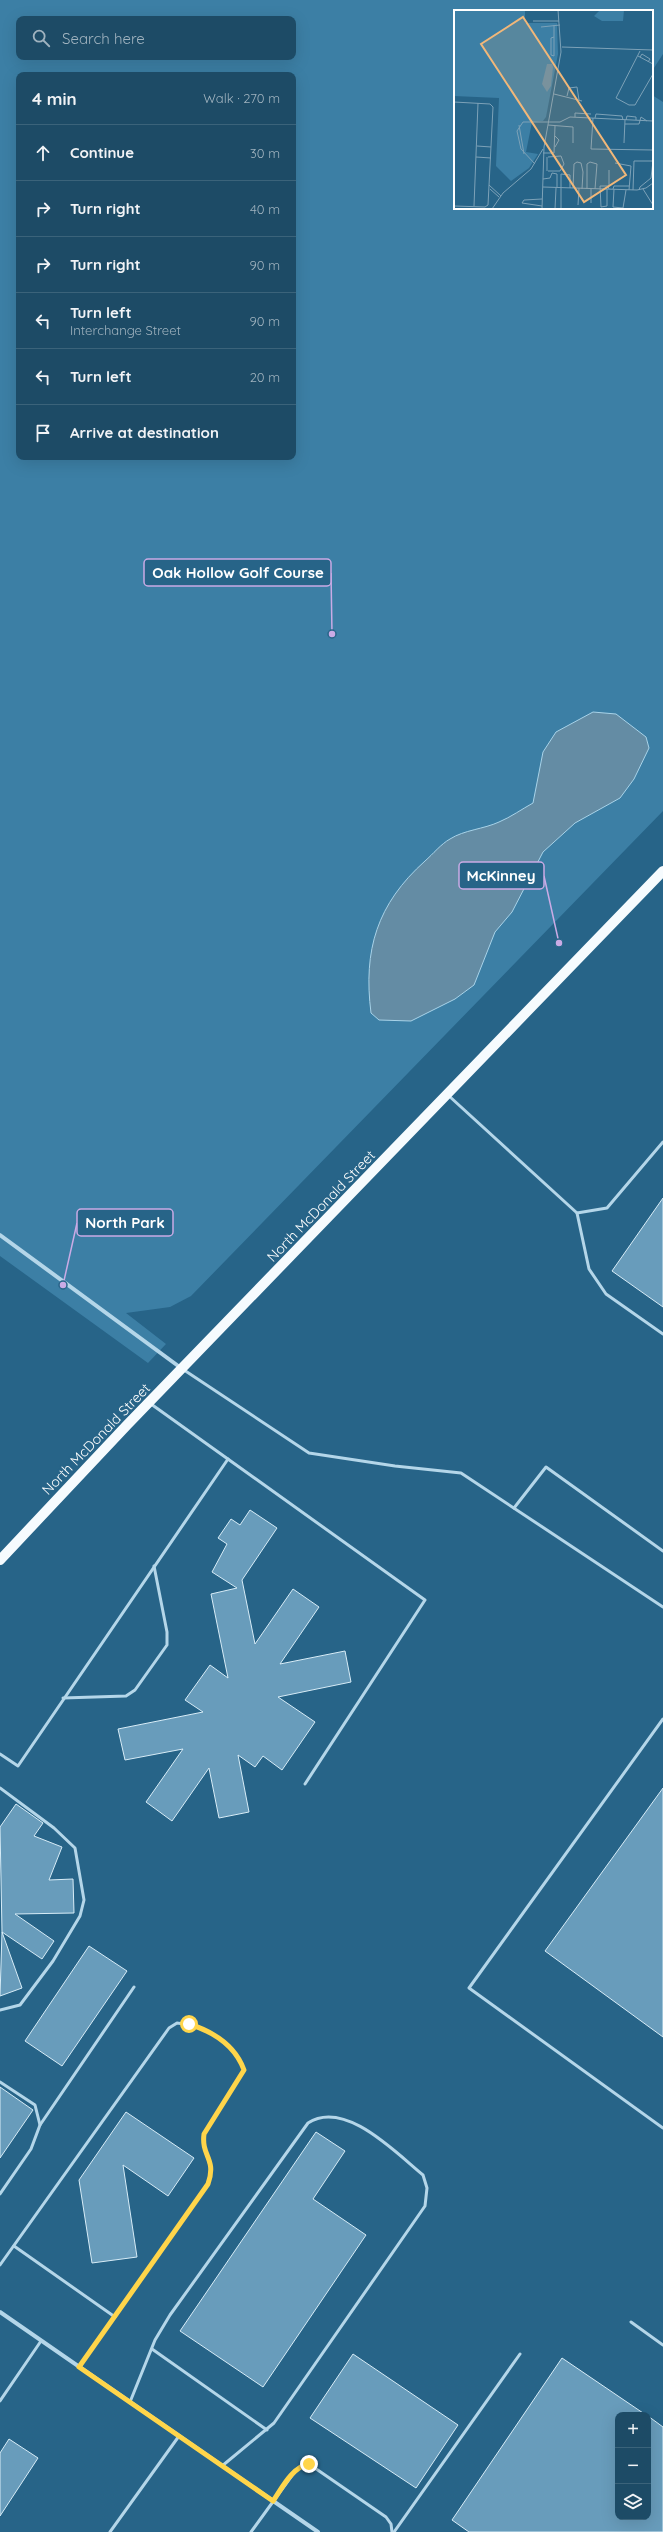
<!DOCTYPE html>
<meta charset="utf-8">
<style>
body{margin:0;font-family:Quicksand,sans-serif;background:#25526c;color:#f1f3f6}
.controls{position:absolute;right:12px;bottom:12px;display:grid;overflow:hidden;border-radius:8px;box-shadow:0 4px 16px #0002}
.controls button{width:36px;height:36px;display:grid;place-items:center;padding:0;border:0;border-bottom:1px solid #3b637a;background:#1d4b66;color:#f1f3f6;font:20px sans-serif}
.stop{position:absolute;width:12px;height:12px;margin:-9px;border:3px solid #ffd54a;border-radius:50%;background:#fff}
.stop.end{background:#ffd54a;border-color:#fff;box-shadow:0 1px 4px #0008}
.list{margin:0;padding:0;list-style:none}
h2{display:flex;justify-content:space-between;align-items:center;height:52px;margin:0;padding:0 16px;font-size:17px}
h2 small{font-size:13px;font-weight:400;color:#a0b3bf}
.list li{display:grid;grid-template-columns:26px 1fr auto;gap:12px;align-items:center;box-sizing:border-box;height:56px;padding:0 16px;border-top:1px solid #3b637a}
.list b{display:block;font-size:15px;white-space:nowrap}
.list p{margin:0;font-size:13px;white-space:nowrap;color:#a0b3bf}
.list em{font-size:13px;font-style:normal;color:#a0b3bf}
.icon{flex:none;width:22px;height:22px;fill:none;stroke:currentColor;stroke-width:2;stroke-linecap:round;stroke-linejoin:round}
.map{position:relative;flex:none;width:663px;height:2532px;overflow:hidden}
.search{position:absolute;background:#1d4b66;box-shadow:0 4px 16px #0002;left:16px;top:16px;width:280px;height:44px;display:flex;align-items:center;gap:10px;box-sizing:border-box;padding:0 14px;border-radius:8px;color:#a0b3bf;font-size:15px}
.panel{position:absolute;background:#1d4b66;box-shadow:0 4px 16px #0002;left:16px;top:72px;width:280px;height:388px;border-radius:8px}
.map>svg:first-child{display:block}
.green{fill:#3c7fa5;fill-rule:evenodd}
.water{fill:#648ca4;stroke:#a8d3e9}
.building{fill:#689cbb;stroke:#d7ecf7}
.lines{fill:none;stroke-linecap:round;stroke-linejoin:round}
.lane{stroke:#b4d6e9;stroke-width:3}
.street{stroke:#b4d6e9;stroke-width:4}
.primary{stroke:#f6fbfe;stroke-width:10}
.route{stroke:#ffd54a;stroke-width:5}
.labels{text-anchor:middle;stroke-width:4;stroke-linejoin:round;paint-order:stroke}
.street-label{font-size:14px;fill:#fff;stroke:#276488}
.inset-road{fill:none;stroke:#7da2b8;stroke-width:1}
.view{fill:#f1b779;fill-opacity:0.15;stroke:#f1b779;stroke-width:2}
.inset-edge{fill:none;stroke:#fff;stroke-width:2}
.leader{fill:none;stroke:#caabe5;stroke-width:1.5}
.callout-dot{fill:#caabe5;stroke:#276488;stroke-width:1.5}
.callout{fill:#276488;stroke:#caabe5;stroke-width:1.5}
.callout-label{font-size:15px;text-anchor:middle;font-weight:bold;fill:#fff}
</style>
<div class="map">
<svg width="663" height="2532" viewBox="0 0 663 2532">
<rect width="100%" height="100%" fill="#276488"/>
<path class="green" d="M 0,0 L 663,0 L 663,54 L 652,71 L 652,11 L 455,11 L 455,208 L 652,208 L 652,95 L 663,102 L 663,811 L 191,1296 L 170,1307 L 126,1313 L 166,1344 L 148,1363 L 0,1256 ZM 19,19 L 293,19 L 293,57 L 19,57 ZM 19,75 L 293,75 L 293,457 L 19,457 Z"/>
<path class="water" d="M 593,712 L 616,714 L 646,737 L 649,748 L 634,779 L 620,798 L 575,823 L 543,852 L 512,912 L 495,932 L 474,985 L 455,999 L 411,1021 L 379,1020 L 371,1013 C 363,950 377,904 425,861 C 433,854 441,844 450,839 C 464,830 484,829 499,822 C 511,817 522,809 533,803 L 543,752 L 556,732 Z"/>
<g class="building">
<polygon points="663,1198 663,1307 612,1271"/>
<polygon points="250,1510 277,1528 242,1580 255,1644 293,1589 319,1607 280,1664 345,1651 351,1682 278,1697 315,1722 282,1770 263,1756 255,1767 238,1755 249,1812 219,1818 209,1768 172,1821 146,1802 183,1749 125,1760 118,1729 203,1712 185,1700 210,1665 228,1678 211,1594 237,1588 212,1572 227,1544 218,1538 231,1519 240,1525"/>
<polygon points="663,1788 663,2037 545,1951"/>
<polygon points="16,1804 43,1823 34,1836 62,1847 49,1880 73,1879 74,1913 15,1914 54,1941 42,1959 2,1932 22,1988 0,1996 2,1932 0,1827"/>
<polygon points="89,1946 127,1971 62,2066 25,2041"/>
<polygon points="0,2087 33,2110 0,2158"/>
<polygon points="126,2112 194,2158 168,2196 123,2165 137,2257 92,2263 79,2180"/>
<polygon points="316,2132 345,2151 313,2199 366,2235 263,2387 180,2331"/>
<polygon points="353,2354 458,2425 416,2488 310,2418"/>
<polygon points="562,2358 646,2415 618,2415 618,2517 648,2517 648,2416 663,2427 663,2532 469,2532 452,2520"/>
<polygon points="9,2439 38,2458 0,2516 0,2453"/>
</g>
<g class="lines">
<g class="lane">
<polyline points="449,1096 577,1213 589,1269 606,1294 663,1334"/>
<polyline points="577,1213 607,1208 663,1142"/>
<polyline points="184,1370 309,1453 395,1466 461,1473 663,1607"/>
<polyline points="151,1404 425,1600 305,1784"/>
<polyline points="514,1508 546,1467 663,1551"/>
<polyline points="63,1698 126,1696 135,1690 167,1645 167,1632 154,1566"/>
<polyline points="663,1719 469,1988 663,2128"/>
<polyline points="0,1754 18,1766 228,1459"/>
<polyline points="0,1788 54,1828 75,1848 84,1900 80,1916 53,1961 20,2005 0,2010"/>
<polyline points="0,2082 35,2105 40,2125 31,2149 0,2194"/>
<polyline points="40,2125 134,1987"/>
<polyline points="14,2246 115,2317"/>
<path d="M 0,2265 L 169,2028 L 177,2023 C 206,2026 233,2042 244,2070 L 204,2134 C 201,2156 216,2160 208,2184 L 79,2367"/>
<polyline points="631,2322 663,2345"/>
<polyline points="152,2349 267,2430"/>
<polyline points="0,2401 41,2341"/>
<path d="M 130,2402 L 155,2340 L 170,2315 L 308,2123 C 345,2099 396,2153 423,2175 L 427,2188 L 425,2206 L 274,2423 L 222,2466"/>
<polyline points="110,2532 179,2436"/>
<polyline points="251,2532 296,2470 302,2465 309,2464 386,2517 391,2524 392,2532"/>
<polyline points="394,2532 520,2354"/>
</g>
<g class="street">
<polyline points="0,1235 181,1368"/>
<polyline points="0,2312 318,2532"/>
</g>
<polyline class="primary" points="0,1560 127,1425 663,871"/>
</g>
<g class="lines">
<path class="route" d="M 189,2024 C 214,2032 235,2045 244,2070 L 204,2134 C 201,2157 217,2158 208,2184 L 79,2367 L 273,2501 C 282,2488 292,2467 309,2464"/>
</g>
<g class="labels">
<g class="street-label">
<text transform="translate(321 1206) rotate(-46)" y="5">North McDonald Street</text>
<text transform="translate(96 1439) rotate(-46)" y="5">North McDonald Street</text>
</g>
</g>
<g transform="translate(454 10)">
<rect width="199" height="199" fill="#276488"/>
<path d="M 0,0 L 71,0 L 71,13 L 103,13 L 104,44 L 92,107 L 89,111 L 78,112 L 72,142 L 84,144 L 75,158 L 57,171 L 42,156 L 45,88 L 0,86 ZM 146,0 L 170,0 L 169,11 L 148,11 L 140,6 Z" fill="#3c7fa5"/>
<path d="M 93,54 L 98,54 L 99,57 L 97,76 L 93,82 L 88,74 Z" fill="#648ca4"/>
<path class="inset-road" d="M 79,11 L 105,11M 100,15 L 100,46 L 97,45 L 97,28 L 100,27M 87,17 L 106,15M 108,37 L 199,40M 186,41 L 162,88 L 175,95 L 181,95 L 199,64M 184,46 L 199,54M 186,47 L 188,44 L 196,49 L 194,52M 100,84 L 128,91M 113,86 L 115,78 L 123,77 L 125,90M 0,92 L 36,94 L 39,97 L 34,195 L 31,197 L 0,196M 121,107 L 121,103 L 137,104M 139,108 L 137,139 L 199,140M 141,108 L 142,104 L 168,106 L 169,110M 172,110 L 173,106 L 182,107 L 182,110M 171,114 L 185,114 L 187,107 L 193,111M 65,115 L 70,144M 94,115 L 119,117 L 119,133M 101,126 L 105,130 L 101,137M 170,133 L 171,110M 23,136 L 37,137M 89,143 L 100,143 L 101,116M 22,147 L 37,148M 161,153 L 177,156 L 175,180M 81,154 L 67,139 L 63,121 L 69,112 L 106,112 L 116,107 L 199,111M 93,161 L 93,147M 94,161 L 106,161 L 110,154 L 107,146 L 94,147M 89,169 L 96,168 L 98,163 L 103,164 L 103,178M 35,175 L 47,186M 155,176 L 155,160M 89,177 L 183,180 L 192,178 L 199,173M 119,178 L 120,154 L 123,152 L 127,153 L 129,162 L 128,179M 36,179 L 45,187M 133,179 L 133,154 L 136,152 L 143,154 L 141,179M 153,179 L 153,196 L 147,197 L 146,176 L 154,176 L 155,179M 159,179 L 160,176 L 175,176M 160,179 L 159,197 L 169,198 L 172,180M 189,179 L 199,195M 179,180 L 180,151 L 199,151M 185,180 L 186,177 L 197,168 L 199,151M 137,193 L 137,179M 124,195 L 125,178M 20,196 L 24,93M 88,196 L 68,193 L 70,190 L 88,189M 38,199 L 49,183 L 77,159 L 89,139M 88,199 L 90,137 L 107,42 L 104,0M 101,199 L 102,178M 107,199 L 107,164 L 116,165 L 116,178"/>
<path class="view" d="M 69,7 L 172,165 L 130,192 L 27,34 Z"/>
<rect width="199" height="199" class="inset-edge"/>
</g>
<path class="leader" d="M332 634L331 573M559 943L544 876M63 1285L77 1223"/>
<g class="callout-dot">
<circle cx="332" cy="634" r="4"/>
<circle cx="559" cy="943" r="4"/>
<circle cx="63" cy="1285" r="4"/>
</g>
<g class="callout">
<rect x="144" y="559" width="187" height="27" rx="4"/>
<rect x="459" y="862" width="85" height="27" rx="4"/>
<rect x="77" y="1209" width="96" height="27" rx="4"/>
</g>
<g class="callout-label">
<text x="238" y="578">Oak Hollow Golf Course</text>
<text x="501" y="881">McKinney</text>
<text x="125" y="1228">North Park</text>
</g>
</svg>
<div class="controls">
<button>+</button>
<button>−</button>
<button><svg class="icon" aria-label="layers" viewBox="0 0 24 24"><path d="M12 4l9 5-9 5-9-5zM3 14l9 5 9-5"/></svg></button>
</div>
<div class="stop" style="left:189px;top:2024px"></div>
<div class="stop end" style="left:309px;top:2464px"></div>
<div class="search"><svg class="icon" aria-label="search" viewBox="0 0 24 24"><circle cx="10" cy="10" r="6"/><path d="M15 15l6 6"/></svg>Search here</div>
<section class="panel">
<h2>4 min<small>Walk · 270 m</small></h2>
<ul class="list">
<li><svg class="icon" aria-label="ahead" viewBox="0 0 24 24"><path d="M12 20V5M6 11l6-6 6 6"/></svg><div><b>Continue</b></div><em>30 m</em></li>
<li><svg class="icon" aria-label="right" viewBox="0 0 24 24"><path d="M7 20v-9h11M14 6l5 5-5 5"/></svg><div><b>Turn right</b></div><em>40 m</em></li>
<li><svg class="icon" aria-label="right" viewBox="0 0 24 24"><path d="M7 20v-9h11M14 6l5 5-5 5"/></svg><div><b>Turn right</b></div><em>90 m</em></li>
<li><svg class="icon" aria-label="left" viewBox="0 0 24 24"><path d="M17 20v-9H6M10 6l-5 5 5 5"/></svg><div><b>Turn left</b><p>Interchange Street</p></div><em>90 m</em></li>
<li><svg class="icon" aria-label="left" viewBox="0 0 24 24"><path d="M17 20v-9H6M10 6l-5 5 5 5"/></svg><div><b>Turn left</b></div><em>20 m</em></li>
<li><svg class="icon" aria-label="arrive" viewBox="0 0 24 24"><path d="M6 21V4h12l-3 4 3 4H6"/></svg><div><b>Arrive at destination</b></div></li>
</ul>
</section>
</div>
